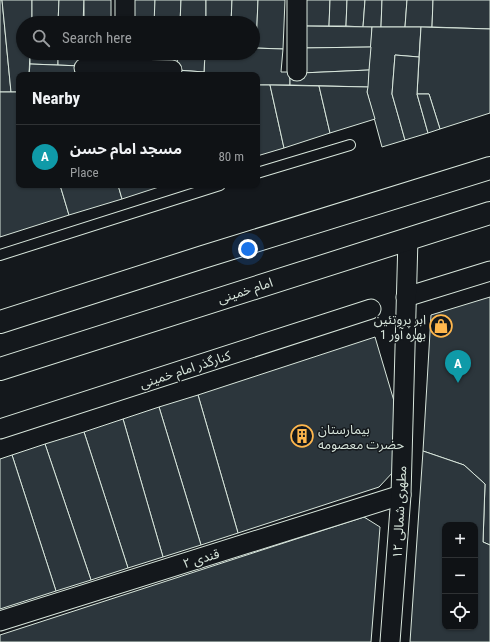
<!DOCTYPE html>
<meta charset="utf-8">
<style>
body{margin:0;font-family:"Roboto Condensed","Noto Sans Arabic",sans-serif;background:#1d2022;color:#f1f3f6}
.controls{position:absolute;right:12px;bottom:12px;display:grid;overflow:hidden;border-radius:8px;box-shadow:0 1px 3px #0004}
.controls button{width:36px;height:36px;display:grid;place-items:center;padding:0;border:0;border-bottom:1px solid #2f3234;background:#0f1215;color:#f1f3f6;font:20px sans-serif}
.you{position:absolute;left:248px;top:249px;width:14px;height:14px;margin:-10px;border:3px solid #fff;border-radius:50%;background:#1a73e8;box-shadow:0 0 0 6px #1a73e833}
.badge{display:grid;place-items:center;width:26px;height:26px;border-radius:50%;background:#2563eb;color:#fff;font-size:13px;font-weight:700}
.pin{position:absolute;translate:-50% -33px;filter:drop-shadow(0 1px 2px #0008)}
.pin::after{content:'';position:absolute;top:21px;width:14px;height:12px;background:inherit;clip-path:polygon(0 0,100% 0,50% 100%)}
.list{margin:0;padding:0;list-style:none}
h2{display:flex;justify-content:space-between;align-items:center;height:52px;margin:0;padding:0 16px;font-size:17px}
h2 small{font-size:13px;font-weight:400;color:#9b9ea0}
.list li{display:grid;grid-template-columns:26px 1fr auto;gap:12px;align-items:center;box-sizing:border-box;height:64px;padding:0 16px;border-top:1px solid #2f3234}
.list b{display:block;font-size:15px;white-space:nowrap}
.list p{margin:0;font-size:13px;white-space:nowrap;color:#9b9ea0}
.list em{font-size:13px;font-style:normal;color:#9b9ea0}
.icon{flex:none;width:22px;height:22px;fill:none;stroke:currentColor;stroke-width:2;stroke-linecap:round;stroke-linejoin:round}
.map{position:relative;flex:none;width:490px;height:642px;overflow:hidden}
.search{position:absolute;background:#0f1215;box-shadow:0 1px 3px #0004;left:16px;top:16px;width:244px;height:44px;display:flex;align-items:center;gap:10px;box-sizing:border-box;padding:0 14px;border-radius:22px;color:#9b9ea0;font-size:15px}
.panel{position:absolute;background:#0f1215;box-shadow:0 1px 3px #0004;left:16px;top:72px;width:244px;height:116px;border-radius:8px}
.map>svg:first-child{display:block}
.building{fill:#2c363c;stroke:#d8e6dc;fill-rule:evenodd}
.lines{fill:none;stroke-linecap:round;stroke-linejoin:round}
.lane-casing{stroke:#d8e6dc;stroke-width:12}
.street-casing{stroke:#d8e6dc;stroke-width:21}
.secondary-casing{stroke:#d8e6dc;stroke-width:24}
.lane{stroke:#14181c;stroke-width:10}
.street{stroke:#14181c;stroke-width:19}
.secondary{stroke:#14181c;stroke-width:22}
.labels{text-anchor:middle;stroke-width:3;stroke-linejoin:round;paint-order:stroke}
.street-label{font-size:13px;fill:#d8e6dc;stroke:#14181c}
.poi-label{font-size:13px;fill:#d8e6dc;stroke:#14181c;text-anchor:end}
</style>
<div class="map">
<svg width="490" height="642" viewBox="0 0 490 642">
<rect width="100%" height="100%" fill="#14181c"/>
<g class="building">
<polygon points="0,0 2,0 11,92 0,92"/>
<polygon points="2,0 32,0 32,23 23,23 23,53 30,53 29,75 19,75 19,92 11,92"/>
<polygon points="32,0 59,0 58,23 32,23"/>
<polygon points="59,0 84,0 83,23 58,23"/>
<polygon points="84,0 111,0 111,18 84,17"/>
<polygon points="130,0 155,0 155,17 130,18"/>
<polygon points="155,0 181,0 180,23 154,23"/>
<polygon points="181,0 206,0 206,23 180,23"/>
<polygon points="206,0 232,0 231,23 206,23"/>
<polygon points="232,0 258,0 256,48 253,48 253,23 231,23"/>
<polygon points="258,0 285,0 283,49 256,48"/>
<polygon points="303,0 330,0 329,26 302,26"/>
<polygon points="330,0 347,0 346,26 329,26"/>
<polygon points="347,0 365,0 363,27 346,26"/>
<polygon points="365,0 382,0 381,27 363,27"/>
<polygon points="382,0 407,0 405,27 381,27"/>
<polygon points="407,0 433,0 432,27 405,27"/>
<polygon points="433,0 490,0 490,29 432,27"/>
<polygon points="84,17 111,18 111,23 83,23"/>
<polygon points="155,17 154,23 129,23 130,18"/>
<polygon points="302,26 372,27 371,47 302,48"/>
<polygon points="372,27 421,27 419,57 395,55 392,94 405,140 382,147 367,92"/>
<polygon points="421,27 490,29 490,113 440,129 429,94 417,94"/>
<polygon points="371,47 369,70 301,73 302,48"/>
<polygon points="253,48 283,49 281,72 290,72 290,85 257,85 257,75 204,75 205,53 253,53"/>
<polygon points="30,53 58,53 58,65 30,64"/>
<polygon points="58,53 82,53 81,66 58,65"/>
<polygon points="82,53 111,53 111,62 81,63"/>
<polygon points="129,53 178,53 177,67 128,65"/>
<polygon points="178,53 205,53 204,72 177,70"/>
<polygon points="395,55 419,57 417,94 428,133 405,140 392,94"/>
<polygon points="30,64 81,66 117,75 29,75"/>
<polygon points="177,70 204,72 204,75 176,75"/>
<polygon points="369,70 368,87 290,85 290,72 301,73"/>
<polygon points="257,85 270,85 284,148 257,156"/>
<polygon points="270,85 319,86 330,133 284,148"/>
<polygon points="319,86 368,87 367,92 375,119 330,133"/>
<polygon points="0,92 19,92 19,185 60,185 69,215 0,237"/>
<polygon points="417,94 429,94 440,129 428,133"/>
<polygon points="60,185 118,185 122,199 69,215"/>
<polygon points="118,185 165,185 122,199"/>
<polygon points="490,297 490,545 483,542 485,484 464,465 423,451 431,315"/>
<polygon points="375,337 394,401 394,471 379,487 238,533 198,395"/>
<polygon points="198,395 238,533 201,545 159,407"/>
<polygon points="159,407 201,545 163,557 123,419"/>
<polygon points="123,419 163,557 128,568 84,432"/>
<polygon points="84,432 128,568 91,580 45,444"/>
<polygon points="45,444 91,580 56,591 12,455"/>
<path d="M 423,451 L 464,465 L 485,484 L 483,542 L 490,545 L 490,642 L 410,642 ZM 445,525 L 475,525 L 475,627 L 445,627 Z"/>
<polygon points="12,455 56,591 0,609 0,459"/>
<polygon points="364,517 380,527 371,642 0,642 0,635"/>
</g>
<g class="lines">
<g class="lane-casing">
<g id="lane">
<polyline points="257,173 350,145"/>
<polyline points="0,255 220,185"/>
</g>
</g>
<g class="street-casing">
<g id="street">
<polyline points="125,0 125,23"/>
<polyline points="84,68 172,70"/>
<polyline points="297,71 297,0"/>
<polyline points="406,297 490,271"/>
<polyline points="0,429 371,309"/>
<polyline points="0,621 401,495"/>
<polyline points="390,642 401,495 408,238"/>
</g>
</g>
<g class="secondary-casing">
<g id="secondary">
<polyline points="0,322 203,257 490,168"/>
<polyline points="0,369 490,213"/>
</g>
</g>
<use href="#lane" class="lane"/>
<use href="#street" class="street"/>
<use href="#secondary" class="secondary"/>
</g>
<defs>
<g id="shop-ring" transform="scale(1.15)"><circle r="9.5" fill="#14181c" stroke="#ffb74d" stroke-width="1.5"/><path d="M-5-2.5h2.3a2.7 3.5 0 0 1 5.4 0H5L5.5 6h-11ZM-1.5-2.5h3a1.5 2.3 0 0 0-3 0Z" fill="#ffb74d"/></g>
<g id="building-ring" transform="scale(1.15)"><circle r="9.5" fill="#14181c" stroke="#ffb74d" stroke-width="1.5"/><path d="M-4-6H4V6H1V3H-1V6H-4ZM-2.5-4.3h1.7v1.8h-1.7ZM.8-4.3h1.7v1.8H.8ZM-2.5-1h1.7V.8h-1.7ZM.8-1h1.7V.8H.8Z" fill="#ffb74d"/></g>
</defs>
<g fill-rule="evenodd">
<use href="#shop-ring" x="441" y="326"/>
<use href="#building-ring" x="302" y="436"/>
</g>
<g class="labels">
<g class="street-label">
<text transform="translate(245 290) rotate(-18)" y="5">امام خمینی</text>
<text transform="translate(185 369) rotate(-18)" y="5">کنارگذر امام خمینی</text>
<text transform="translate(399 512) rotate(-87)" y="5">مطهری شمالی ۱۲</text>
<text transform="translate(201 558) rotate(-17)" y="5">قندی ۲</text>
</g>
<g class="poi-label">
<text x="426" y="324">ابر پروتئین<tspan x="426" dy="15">بهره آور 1</tspan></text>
<text x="318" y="434" text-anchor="start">بیمارستان<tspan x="318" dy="15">حضرت معصومه</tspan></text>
</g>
</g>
</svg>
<div class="controls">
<button>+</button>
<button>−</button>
<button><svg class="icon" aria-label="locate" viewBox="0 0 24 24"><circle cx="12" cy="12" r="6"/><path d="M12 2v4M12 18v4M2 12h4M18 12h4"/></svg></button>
</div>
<div class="you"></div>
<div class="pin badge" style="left:458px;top:383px;background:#0f9aa8">A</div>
<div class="search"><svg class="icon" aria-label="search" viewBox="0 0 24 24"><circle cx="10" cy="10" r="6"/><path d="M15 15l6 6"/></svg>Search here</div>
<section class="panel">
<h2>Nearby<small></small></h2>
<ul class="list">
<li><span class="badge" style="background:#0f9aa8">A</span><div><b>مسجد امام حسن</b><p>Place</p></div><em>80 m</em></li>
</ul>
</section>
</div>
